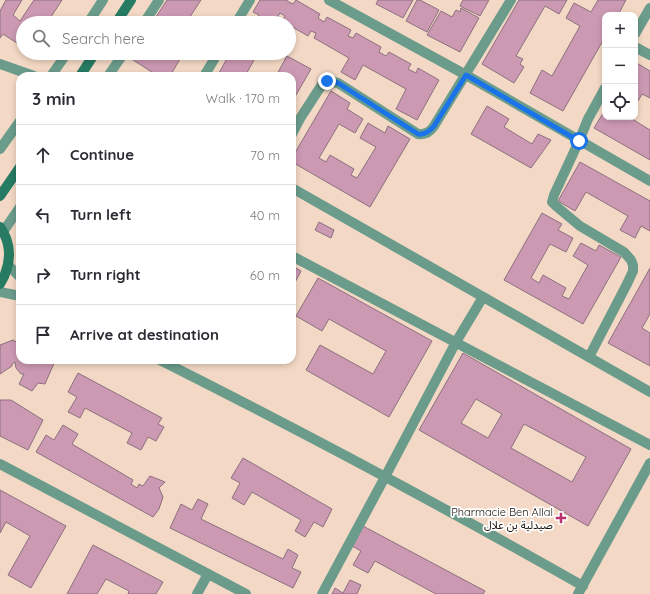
<!DOCTYPE html>
<meta charset="utf-8">
<style>
body{margin:0;font-family:Quicksand,"Noto Sans Arabic",sans-serif;background:#f7f7f7;color:#2b2b33}
.controls{position:absolute;right:12px;top:12px;display:grid;overflow:hidden;border-radius:8px;box-shadow:0 2px 6px #0003}
.controls button{width:36px;height:36px;display:grid;place-items:center;padding:0;border:0;border-bottom:1px solid #e1e1e2;background:#fff;color:#2b2b33;font:20px sans-serif}
.stop{position:absolute;width:12px;height:12px;margin:-9px;border:3px solid #1a73e8;border-radius:50%;background:#fff}
.stop.end{background:#1a73e8;border-color:#fff;box-shadow:0 1px 4px #0008}
.list{margin:0;padding:0;list-style:none}
h2{display:flex;justify-content:space-between;align-items:center;height:52px;margin:0;padding:0 16px;font-size:17px}
h2 small{font-size:13px;font-weight:400;color:#7c7c81}
.list li{display:grid;grid-template-columns:26px 1fr auto;gap:12px;align-items:center;box-sizing:border-box;height:60px;padding:0 16px;border-top:1px solid #e1e1e2}
.list b{display:block;font-size:15px;white-space:nowrap}
.list em{font-size:13px;font-style:normal;color:#7c7c81}
.icon{flex:none;width:22px;height:22px;fill:none;stroke:currentColor;stroke-width:2;stroke-linecap:round;stroke-linejoin:round}
.map{position:relative;flex:none;width:650px;height:594px;overflow:hidden}
.search{position:absolute;background:#fff;box-shadow:0 2px 6px #0003;left:16px;top:16px;width:280px;height:44px;display:flex;align-items:center;gap:10px;box-sizing:border-box;padding:0 14px;border-radius:22px;color:#7c7c81;font-size:15px}
.panel{position:absolute;background:#fff;box-shadow:0 2px 6px #0003;left:16px;top:72px;width:280px;height:292px;border-radius:12px}
.map>svg:first-child{display:block}
.building{fill:#cc99b3;stroke:#8c707e;fill-rule:evenodd}
.lines{fill:none;stroke-linecap:round;stroke-linejoin:round}
.minor{stroke:#6b9c8b;stroke-width:10}
.secondary{stroke:#277b63;stroke-width:10}
.route{stroke:#1a73e8;stroke-width:5}
.poi-dot{fill:#bb316d;stroke:#fff;stroke-width:1.5}
.labels{text-anchor:middle;stroke-width:3.5;stroke-linejoin:round;paint-order:stroke}
.poi-label{font-size:11px;fill:#191109;stroke:#fff;text-anchor:end}
</style>
<div class="map">
<svg width="650" height="594" viewBox="0 0 650 594">
<rect width="100%" height="100%" fill="#f3d9c5"/>
<g class="building">
<polygon points="6,0 22,0 13,15 20,21 34,0 62,0 47,23 23,23 23,47 3,34 0,38 0,11"/>
<polygon points="167,0 201,0 186,23 152,23"/>
<polygon points="260,0 287,0 287,1 293,4 296,0 320,14 318,18 324,22 327,17 351,30 348,36 353,38 356,33 381,47 379,52 386,56 389,52 411,64 408,69 416,73 418,68 439,80 417,120 396,109 406,89 363,65 355,80 341,72 349,58 314,38 316,33 311,31 308,36 289,25 289,23 285,23 282,21 285,16 280,13 274,23 247,23 250,19 256,22 259,15 253,12"/>
<polygon points="378,0 413,0 403,18 376,4"/>
<polygon points="417,0 420,0 439,10 427,32 406,21"/>
<polygon points="463,0 489,0 480,16 460,6"/>
<polygon points="519,0 567,0 559,14 545,6 516,56 523,59 520,64 524,67 514,83 482,64"/>
<polygon points="598,0 626,0 618,15 605,15 605,37 563,111 530,93 542,70 552,76 580,26 566,18 574,3 591,12"/>
<polygon points="461,8 479,18 460,52 427,35 441,11 452,17 456,10 460,12"/>
<polygon points="133,53 178,53 176,57 180,59 170,76 158,76 130,58"/>
<polygon points="230,53 258,53 245,76 224,76 219,73"/>
<polygon points="287,56 311,69 292,102 292,76 276,76"/>
<polygon points="635,62 650,71 650,98 642,94 635,106"/>
<polygon points="331,91 350,103 347,109 363,119 355,133 339,124 319,158 326,162 330,155 354,169 351,175 357,178 376,147 360,138 368,123 385,133 388,126 410,139 370,207 292,162 292,158"/>
<polygon points="487,106 509,119 504,127 532,144 538,134 551,140 531,168 471,134"/>
<polygon points="605,110 605,117 629,117 650,130 650,160 594,128"/>
<polygon points="580,162 650,201 650,231 641,226 635,238 620,230 628,216 586,192 575,211 558,201"/>
<polygon points="542,213 562,224 558,230 573,238 566,252 550,244 531,278 539,283 543,275 566,288 562,296 569,299 588,265 573,256 581,243 596,251 599,245 621,257 583,324 504,280"/>
<polygon points="319,222 334,230 331,238 315,230"/>
<polygon points="292,266 301,271 292,288"/>
<polygon points="650,268 650,314 642,328 650,333 650,366 608,343"/>
<polygon points="318,278 432,341 389,417 306,370 320,345 373,374 386,351 329,319 322,331 296,316"/>
<polygon points="13,340 20,344 20,360 52,360 55,361 45,384 38,383 32,391 19,384 24,374 21,374 16,368 15,362 12,364 12,366 0,374 0,345"/>
<path d="M 463,353 L 631,449 L 588,526 L 419,430 ZM 476,399 L 502,414 L 488,438 L 461,423 ZM 524,424 L 586,457 L 572,482 L 511,448 Z"/>
<polygon points="78,373 162,418 158,424 164,427 156,441 148,437 141,450 127,443 132,433 85,408 80,418 68,412 77,397 68,392"/>
<polygon points="0,400 11,400 43,420 28,450 0,436"/>
<polygon points="63,425 78,434 72,444 133,480 131,484 137,488 139,484 143,486 150,476 165,482 159,488 163,497 159,509 153,517 36,452 46,435 54,440"/>
<polygon points="243,458 332,509 323,527 314,522 305,537 295,531 301,520 252,492 244,505 232,498 240,483 231,478"/>
<polygon points="0,490 66,526 31,588 8,575 30,536 6,522 0,533"/>
<polygon points="198,499 208,504 201,519 283,559 288,549 298,555 292,568 301,572 293,588 170,528 181,504 192,510"/>
<polygon points="363,526 485,591 483,594 436,594 375,561 368,573 353,565 361,551 352,546"/>
<polygon points="93,545 163,582 156,594 128,594 129,591 106,579 97,594 67,594"/>
<polygon points="350,580 361,585 357,594 332,594 335,588 343,593"/>
</g>
<g class="lines">
<g class="minor">
<polyline points="329,0 466,75 650,181"/>
<polyline points="88,23 103,0"/>
<polyline points="144,23 159,0"/>
<polyline points="236,23 250,0"/>
<polyline points="635,34 650,8"/>
<polyline points="635,47 650,55"/>
<polyline points="0,64 34,76"/>
<polyline points="51,76 67,53"/>
<polyline points="108,76 124,53"/>
<polyline points="204,76 218,53"/>
<path d="M 292,134 L 301,117 L 323,83 L 329,81 L 338,83 L 418,134 C 425,135 430,132 434,126 L 511,0"/>
<polyline points="0,149 20,121"/>
<polyline points="292,188 650,392"/>
<polyline points="3,232 20,207"/>
<polyline points="292,256 650,445"/>
<polyline points="9,266 20,277"/>
<polyline points="0,292 20,296"/>
<polyline points="589,357 627,284 633,271 633,265 631,260 624,252 580,226 556,206 552,202 554,195 579,141 588,119 605,88"/>
<path d="M 160,360 C 303,432 444,507 583,586"/>
<polyline points="0,464 246,594"/>
<polyline points="197,594 208,574"/>
<polyline points="322,594 385,477 456,342 483,297"/>
<polyline points="578,594 650,463"/>
</g>
<g class="secondary">
<polyline points="116,23 131,0"/>
<polyline points="80,76 95,53"/>
<polyline points="0,196 20,167"/>
<path d="M 0,227 C 13,245 11,266 0,284"/>
</g>
</g>
<g class="lines">
<path class="route" d="M 327,81 L 331,81 L 338,83 L 418,134 C 425,135 430,131 434,126 L 466,75 L 579,141"/>
</g>
<path class="poi-dot" d="M559 512h4v4h4v4h-4v4h-4v-4h-4v-4h4z"/>
<g class="labels">
<g class="poi-label">
<text x="553" y="516">Pharmacie Ben Allal<tspan x="553" dy="13">صيدلية بن علال</tspan></text>
</g>
</g>
</svg>
<div class="controls">
<button>+</button>
<button>−</button>
<button><svg class="icon" aria-label="locate" viewBox="0 0 24 24"><circle cx="12" cy="12" r="6"/><path d="M12 2v4M12 18v4M2 12h4M18 12h4"/></svg></button>
</div>
<div class="stop" style="left:579px;top:141px"></div>
<div class="stop end" style="left:327px;top:81px"></div>
<div class="search"><svg class="icon" aria-label="search" viewBox="0 0 24 24"><circle cx="10" cy="10" r="6"/><path d="M15 15l6 6"/></svg>Search here</div>
<section class="panel">
<h2>3 min<small>Walk · 170 m</small></h2>
<ul class="list">
<li><svg class="icon" aria-label="ahead" viewBox="0 0 24 24"><path d="M12 20V5M6 11l6-6 6 6"/></svg><div><b>Continue</b></div><em>70 m</em></li>
<li><svg class="icon" aria-label="left" viewBox="0 0 24 24"><path d="M17 20v-9H6M10 6l-5 5 5 5"/></svg><div><b>Turn left</b></div><em>40 m</em></li>
<li><svg class="icon" aria-label="right" viewBox="0 0 24 24"><path d="M7 20v-9h11M14 6l5 5-5 5"/></svg><div><b>Turn right</b></div><em>60 m</em></li>
<li><svg class="icon" aria-label="arrive" viewBox="0 0 24 24"><path d="M6 21V4h12l-3 4 3 4H6"/></svg><div><b>Arrive at destination</b></div></li>
</ul>
</section>
</div>
